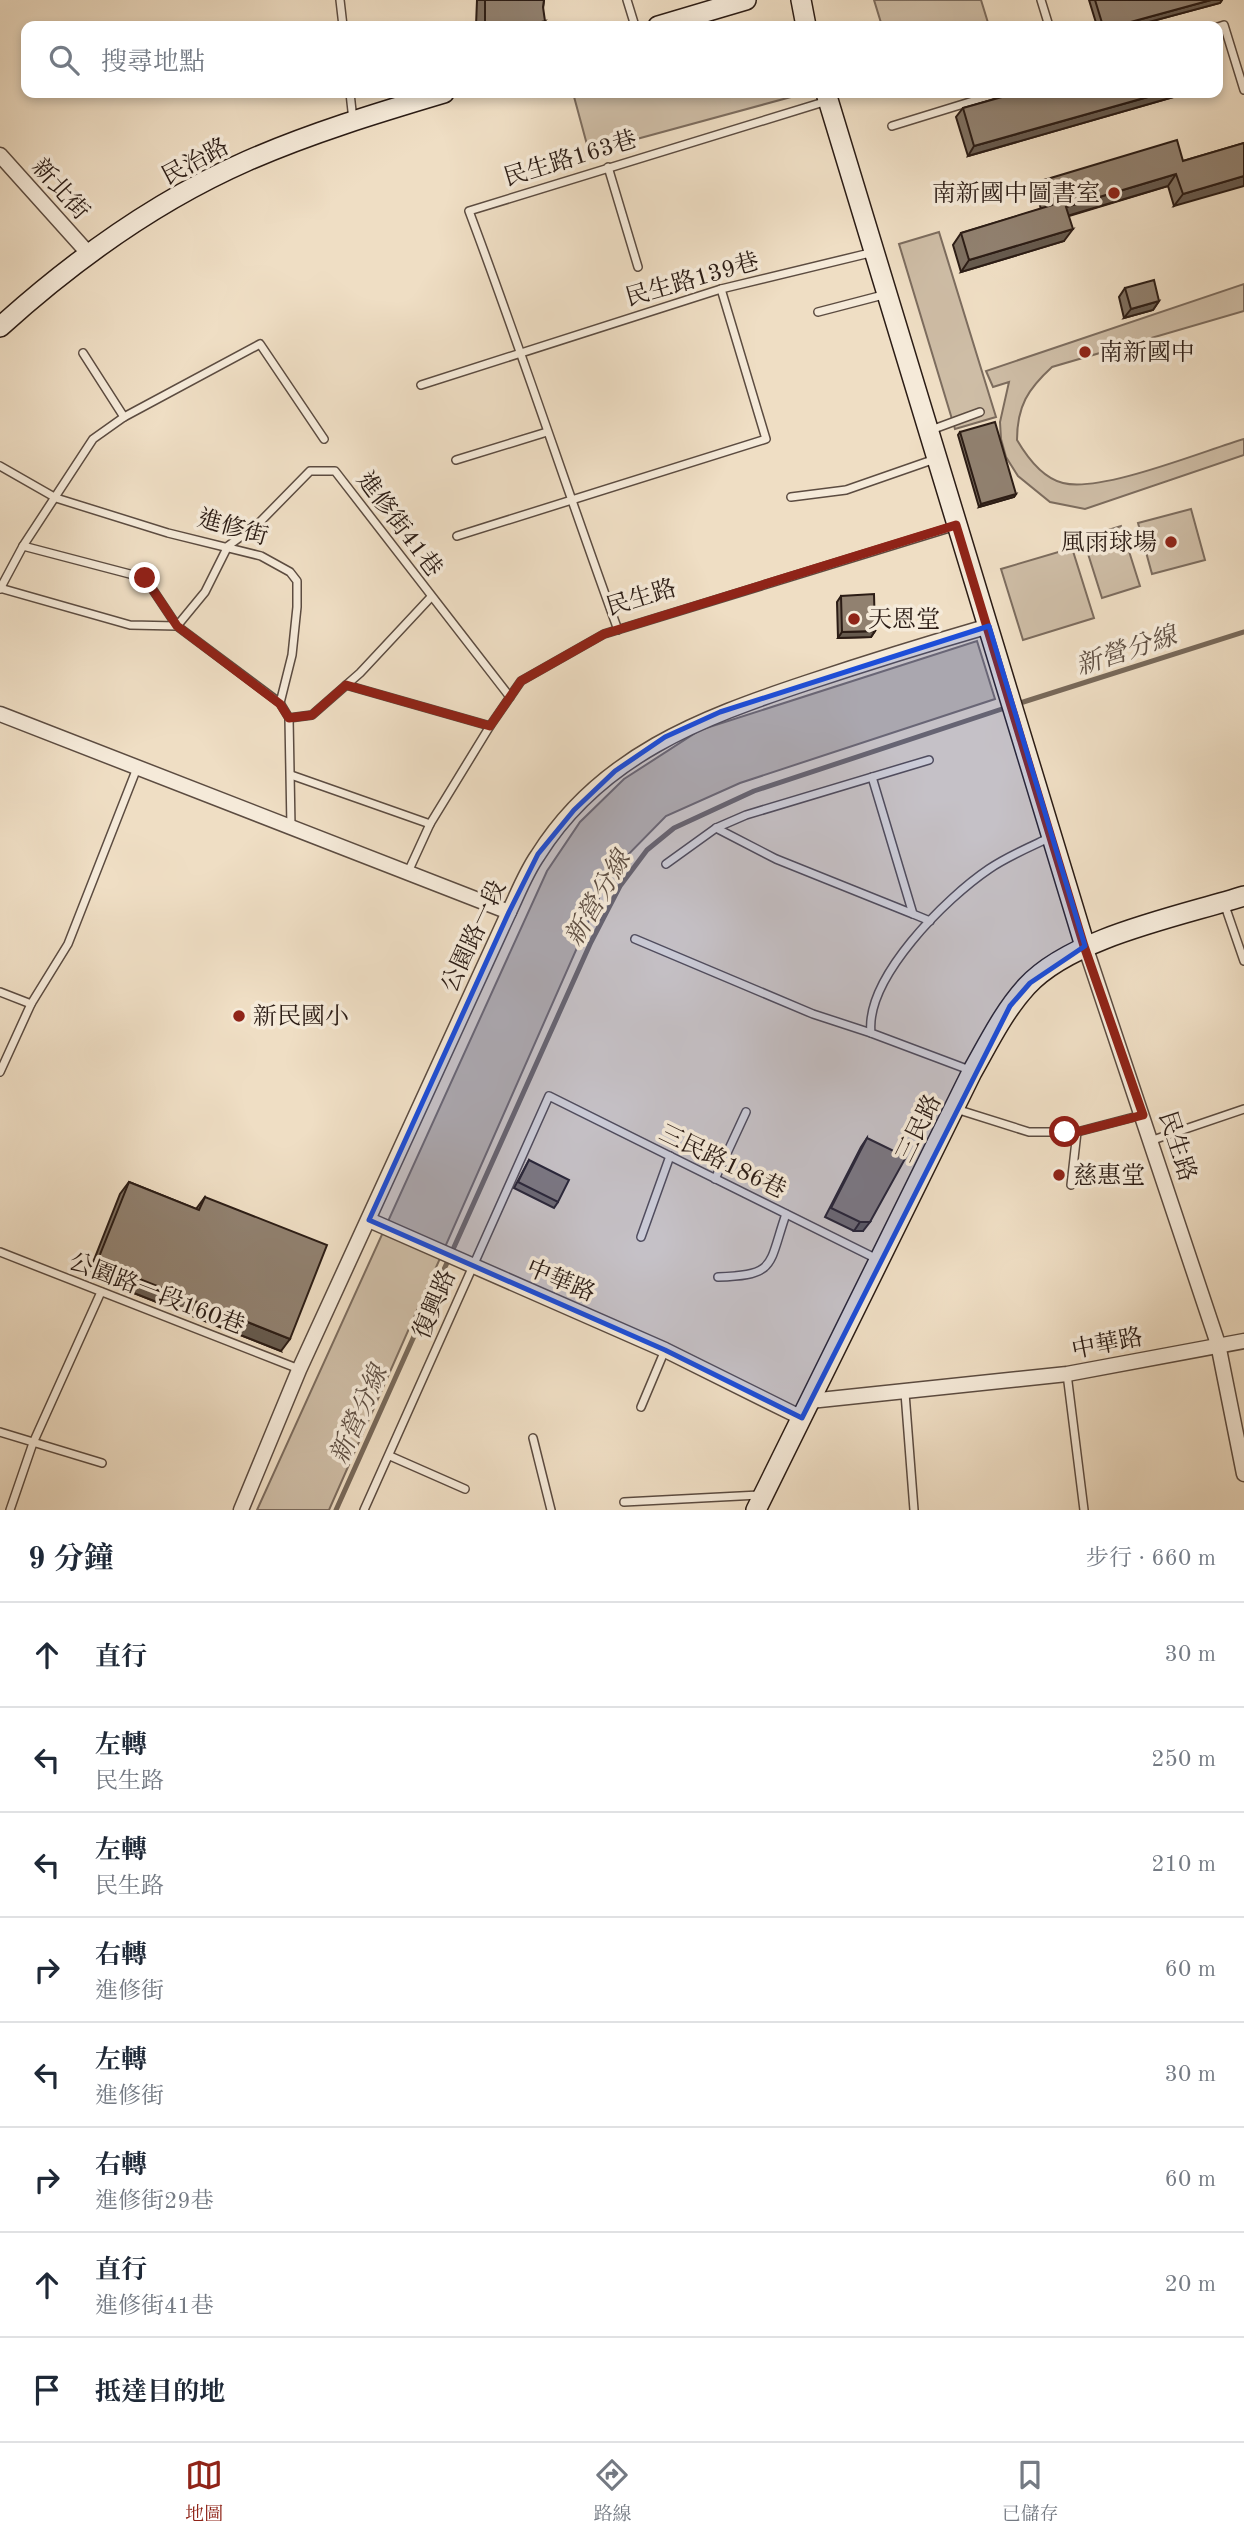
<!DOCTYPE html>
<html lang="zh-TW">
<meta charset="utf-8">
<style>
body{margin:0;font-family:"Old Standard TT","Noto Serif TC",serif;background:#f6f6f7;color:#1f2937}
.stop{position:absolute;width:21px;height:21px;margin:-16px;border:5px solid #8f2418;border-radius:50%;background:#fff}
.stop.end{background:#8f2418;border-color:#fff;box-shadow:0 2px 7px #0008}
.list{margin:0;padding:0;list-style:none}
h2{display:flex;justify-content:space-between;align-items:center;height:91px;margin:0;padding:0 28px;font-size:30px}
h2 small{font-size:23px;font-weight:400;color:#747a83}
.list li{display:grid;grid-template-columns:46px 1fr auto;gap:21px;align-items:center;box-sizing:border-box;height:105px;padding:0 28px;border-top:2px solid #e0e1e3}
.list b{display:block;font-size:26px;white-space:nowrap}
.list p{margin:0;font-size:23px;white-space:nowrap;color:#747a83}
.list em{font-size:23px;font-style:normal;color:#747a83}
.icon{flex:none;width:38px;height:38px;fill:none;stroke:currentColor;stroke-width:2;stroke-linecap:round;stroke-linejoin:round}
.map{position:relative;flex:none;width:1244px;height:1510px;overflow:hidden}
.search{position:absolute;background:#fff;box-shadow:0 4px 10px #0003;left:21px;right:21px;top:21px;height:77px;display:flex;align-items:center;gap:18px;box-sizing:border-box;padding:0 24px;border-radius:14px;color:#747a83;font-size:26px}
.sheet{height:931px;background:#fff}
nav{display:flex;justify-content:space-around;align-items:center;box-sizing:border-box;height:98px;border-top:2px solid #e0e1e3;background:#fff;font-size:19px;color:#747a83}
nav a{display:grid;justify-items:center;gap:4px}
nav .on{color:#8f2418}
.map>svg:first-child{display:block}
.green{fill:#cebda6;stroke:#7c6c5e;stroke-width:2}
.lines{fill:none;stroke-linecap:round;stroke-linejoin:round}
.stream{stroke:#78695a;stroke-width:5}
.lane-casing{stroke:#5c4c41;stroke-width:10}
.street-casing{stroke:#5c4c41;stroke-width:17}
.secondary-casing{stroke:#2b1c15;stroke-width:22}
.lane{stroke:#f5ead9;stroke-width:7}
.street{stroke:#f5ead9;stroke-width:14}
.secondary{stroke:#f5ead9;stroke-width:19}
.wall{fill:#7d6f60;stroke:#2b1c15;stroke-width:2}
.shaded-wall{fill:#665a4e;stroke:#2b1c15;stroke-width:2}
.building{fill:#918170;stroke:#2b1c15;stroke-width:2}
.route{stroke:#8f2418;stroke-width:9}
.marked{fill:#1d4ed8;fill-opacity:0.2;stroke:#1d4ed8;stroke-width:5;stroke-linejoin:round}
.poi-dot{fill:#8f2418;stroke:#f5ead9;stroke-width:2.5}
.labels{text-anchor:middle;stroke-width:7;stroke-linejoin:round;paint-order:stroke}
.street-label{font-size:24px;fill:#2b1c15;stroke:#f5ead9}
.poi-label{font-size:24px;fill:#2b1c15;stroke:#f5ead9;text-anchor:start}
.water-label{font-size:26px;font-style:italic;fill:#5f4f43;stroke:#f5ead9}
</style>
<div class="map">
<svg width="1244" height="1510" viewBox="0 0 1244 1510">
<rect width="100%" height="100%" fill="#efdec4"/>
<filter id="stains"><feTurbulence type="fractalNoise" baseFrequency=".00286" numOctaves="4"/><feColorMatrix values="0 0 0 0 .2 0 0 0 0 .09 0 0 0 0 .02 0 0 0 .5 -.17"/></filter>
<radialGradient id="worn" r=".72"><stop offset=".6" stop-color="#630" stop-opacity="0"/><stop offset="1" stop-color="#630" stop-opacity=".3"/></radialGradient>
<g class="green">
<polygon points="874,0 981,0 989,26 882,26"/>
<polygon points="573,93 790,93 791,97 589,152"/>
<polygon points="939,232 996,417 955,429 899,244"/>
<path d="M 1244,284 L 1244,311 L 1052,367 C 1028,389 1017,406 1017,440 C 1027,457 1042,478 1063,483 C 1101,493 1203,451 1244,439 L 1244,455 L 1085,509 L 1050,502 L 1018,476 L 1006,457 L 1001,439 L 1000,422 L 1009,382 L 993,387 L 986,371 Z"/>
<polygon points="1191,509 1205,560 1152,574 1138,523"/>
<polygon points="1121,526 1140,586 1102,598 1083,538"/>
<polygon points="1072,548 1094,618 1023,640 1001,569"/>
<polygon points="977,641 995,699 740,783 666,816 610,873 329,1510 257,1510 547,871 580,822 624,779 700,730"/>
</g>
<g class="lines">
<g class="stream">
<polyline points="1017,704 1244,632"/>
<polyline points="336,1510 591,942 620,886 647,850 674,828 754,791 1008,707"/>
</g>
<g class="lane-casing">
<g id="lane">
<polyline points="340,0 343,26"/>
<polyline points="627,0 635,26"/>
<polyline points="1041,0 1049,26"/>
<polyline points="1218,27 1224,25 1244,90"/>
<polyline points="350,93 353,120"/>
<polyline points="892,126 999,93"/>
<polyline points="608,167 638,267"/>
<polyline points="818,312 887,294"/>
<polyline points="83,353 124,417"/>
<polyline points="421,385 721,289 874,252"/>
<polyline points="931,430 980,412"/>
<polyline points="456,460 547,432"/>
<polyline points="0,466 56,498 168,533 261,556 290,572 297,581 297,607 292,655 280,703"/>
<polyline points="791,497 846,490 935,459"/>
<polyline points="457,536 766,439 721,289"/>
<polyline points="23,546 145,578 177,626 205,592 228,546 258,524 310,471 335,471 510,697"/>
<polyline points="0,588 130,625 177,626 280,703 289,718 291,827"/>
<polyline points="0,589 23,546 93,439 124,417 260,344 324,439"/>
<path d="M 618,630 C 567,490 521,349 469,211 L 827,101"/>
<polyline points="346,685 490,726"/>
<polyline points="289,718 312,715 360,673 431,597"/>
<polyline points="291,775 430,824"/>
<polyline points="872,777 913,914 930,921"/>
<polyline points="716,828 776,859 913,914"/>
<polyline points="666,864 716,828 746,815 929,760"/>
<polyline points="408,872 430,824 490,726 521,681 604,634 956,526"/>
<polyline points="1224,903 1244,961"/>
<polyline points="635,939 813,1014 871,1033"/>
<polyline points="0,992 31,1004"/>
<path d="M 972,1071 L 871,1033 C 865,978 946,898 989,869 C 1008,856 1030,847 1051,837"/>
<polyline points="0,1072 31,1004 68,944 137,768"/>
<polyline points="956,1109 1029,1132 1077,1132 1142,1115"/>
<polyline points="1150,1141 1244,1109"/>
<polyline points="715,1179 746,1112"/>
<polyline points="1071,1185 1077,1132"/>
<polyline points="641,1237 670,1156"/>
<polyline points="0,1252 299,1369"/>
<path d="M 718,1277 C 777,1275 768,1266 786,1214"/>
<polyline points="1067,1374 1084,1510"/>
<polyline points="905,1393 914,1510"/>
<polyline points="641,1407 665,1350"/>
<polyline points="0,1432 102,1463"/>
<polyline points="533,1438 551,1510"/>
<polyline points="390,1456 465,1489"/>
<polyline points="624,1502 759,1495"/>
<polyline points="10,1510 33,1443 101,1292"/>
<polyline points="364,1510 549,1096 879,1260"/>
</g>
</g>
<g class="street-casing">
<g id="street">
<polyline points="0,155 88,253"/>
<polyline points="0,714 509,912"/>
<polyline points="1085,946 1218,1344 1244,1474"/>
<polyline points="369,1220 665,1350 802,1418"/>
<polyline points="810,1401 1067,1374 1244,1341"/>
<path d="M 241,1510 L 299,1370 L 509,912 C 518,893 526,872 538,855 C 600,756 701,718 806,683 C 866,663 927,644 989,626"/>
</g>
</g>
<g class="secondary-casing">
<g id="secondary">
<polyline points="801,0 806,26"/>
<polyline points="658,26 746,0"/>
<polyline points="826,93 1085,946"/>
<path d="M 0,327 C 73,261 156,201 247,161 C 311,133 377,113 444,93"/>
<path d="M 756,1510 L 972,1072 C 989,1042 1004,1011 1027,986 C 1072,937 1181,916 1244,896"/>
</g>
</g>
<use href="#lane" class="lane"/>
<use href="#street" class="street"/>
<use href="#secondary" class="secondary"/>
</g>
<g class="wall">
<polygon points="477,0 544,0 541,26 476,26"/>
<polygon points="1089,0 1222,0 1220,3 1134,26 1097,26"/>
<polygon points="1016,93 1184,93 1184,94 968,156 956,117 963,108"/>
<polygon points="1244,143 1174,206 1168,186 1069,216 1064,241 961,272 953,245 961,233 1041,209 1036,192 1044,180 1183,161"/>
<polygon points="1125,288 1159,301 1153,310 1124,318 1119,297"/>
<polygon points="960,432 1016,494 1014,497 979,507 958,435"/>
<polygon points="841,596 875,631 871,637 838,638 837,602"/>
<polygon points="867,1138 863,1231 854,1231 825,1217 861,1147"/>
<polygon points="529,1160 558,1202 554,1208 514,1188"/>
<polygon points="129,1182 196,1209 205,1197 281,1351 88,1275 120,1194"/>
</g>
<g class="shaded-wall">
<polygon points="1211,0 1222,0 1220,3 1134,26 1116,26"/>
<polygon points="545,21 541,26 528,26"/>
<polygon points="1162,93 1184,93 1184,94 968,156 974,146"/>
<polygon points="1176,174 1168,186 1057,219 1066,207"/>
<polygon points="1244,176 1244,186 1174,206 1183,194"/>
<polygon points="1073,229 1064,241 961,272 969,260"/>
<polygon points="1159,301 1153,310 1124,318 1131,309"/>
<polygon points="1016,494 1014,497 979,507 981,504"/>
<polygon points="875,631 871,637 838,638 842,632"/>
<polygon points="860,1222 870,1222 863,1231 854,1231"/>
<polygon points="97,1262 290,1339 281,1351 88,1275"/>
</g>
<g class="building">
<polygon points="485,0 544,0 543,7 545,21 528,26 485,26"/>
<polygon points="1095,0 1211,0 1116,26 1103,26"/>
<polygon points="1016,93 1162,93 974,146 963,108"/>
<polygon points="1177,140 1183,161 1244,143 1244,176 1183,194 1176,174 1066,207 1073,229 969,260 961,233 1052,205 1044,180"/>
<polygon points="1154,280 1159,301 1131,309 1125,288"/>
<polygon points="995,422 1016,494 981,504 960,432"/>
<polygon points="874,594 875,631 842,632 841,596"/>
<polygon points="867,1138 906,1157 870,1222 860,1222 831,1208"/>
<polygon points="529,1160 569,1180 558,1202 518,1182"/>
<polygon points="129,1182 199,1210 205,1197 327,1245 290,1339 97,1262"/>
</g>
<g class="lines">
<polyline class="route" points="145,578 177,626 280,704 289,718 312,715 346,685 490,726 521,681 604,634 956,525 1084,946 1143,1115 1077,1132 1065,1132"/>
</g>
<path class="marked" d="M 989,626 L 1085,946 L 1030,983 L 1010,1006 L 802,1418 L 665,1350 L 369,1220 L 509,912 L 538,854 L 574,810 L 615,771 L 665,737 L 720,712 Z"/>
<g class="poi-dot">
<circle cx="1114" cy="193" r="7"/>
<circle cx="1085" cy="352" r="7"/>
<circle cx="1171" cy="542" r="7"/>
<circle cx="854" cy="619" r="7"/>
<circle cx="239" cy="1016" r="7"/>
<circle cx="1059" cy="1175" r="7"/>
</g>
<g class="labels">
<g class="street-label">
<text transform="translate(570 158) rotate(-17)" y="8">民生路163巷</text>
<text transform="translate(195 161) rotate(-28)" y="8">民治路</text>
<text transform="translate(61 189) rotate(48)" y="8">新北街</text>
<text transform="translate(692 279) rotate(-16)" y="8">民生路139巷</text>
<text transform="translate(400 524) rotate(53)" y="8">進修街41巷</text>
<text transform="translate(233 527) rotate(16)" y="8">進修街</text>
<text transform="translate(641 597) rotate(-17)" y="8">民生路</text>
<text transform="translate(473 936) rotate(-65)" y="8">公園路一段</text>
<text transform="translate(918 1128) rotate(-64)" y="8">三民路</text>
<text transform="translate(1178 1146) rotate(72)" y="8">民生路</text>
<text transform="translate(723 1161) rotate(26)" y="8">三民路186巷</text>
<text transform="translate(561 1280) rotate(23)" y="8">中華路</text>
<text transform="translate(157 1293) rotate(21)" y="8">公園路一段160巷</text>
<text transform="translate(434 1304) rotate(-67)" y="8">復興路</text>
<text transform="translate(1107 1343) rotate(-11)" y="8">中華路</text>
</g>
<g class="poi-label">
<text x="1100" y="201" text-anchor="end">南新國中圖書室</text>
<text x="1099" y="360">南新國中</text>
<text x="1157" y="550" text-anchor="end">風雨球場</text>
<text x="868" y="627">天恩堂</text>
<text x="253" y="1024">新民國小</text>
<text x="1073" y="1183">慈惠堂</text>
</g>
<g class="water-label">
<text transform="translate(1126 650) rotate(-18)" y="9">新營分線</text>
<text transform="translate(597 898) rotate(-60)" y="9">新營分線</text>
<text transform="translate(358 1414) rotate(-66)" y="9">新營分線</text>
</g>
</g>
<rect width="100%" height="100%" filter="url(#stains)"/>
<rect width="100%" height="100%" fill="url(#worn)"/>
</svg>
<div class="stop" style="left:1065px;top:1132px"></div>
<div class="stop end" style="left:145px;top:578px"></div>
<div class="search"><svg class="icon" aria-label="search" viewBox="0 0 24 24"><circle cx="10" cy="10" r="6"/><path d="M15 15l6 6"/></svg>搜尋地點</div>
</div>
<section class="sheet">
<h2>9 分鐘<small>步行 · 660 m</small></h2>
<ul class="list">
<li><svg class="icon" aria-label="ahead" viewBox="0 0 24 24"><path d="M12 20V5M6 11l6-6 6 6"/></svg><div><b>直行</b></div><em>30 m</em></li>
<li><svg class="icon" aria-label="left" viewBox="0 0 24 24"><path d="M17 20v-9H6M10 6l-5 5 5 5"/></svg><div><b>左轉</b><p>民生路</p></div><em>250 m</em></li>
<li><svg class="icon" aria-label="left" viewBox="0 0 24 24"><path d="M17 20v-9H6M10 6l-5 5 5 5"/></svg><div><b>左轉</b><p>民生路</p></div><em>210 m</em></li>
<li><svg class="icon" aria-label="right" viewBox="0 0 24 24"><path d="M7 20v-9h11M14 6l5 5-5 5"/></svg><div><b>右轉</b><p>進修街</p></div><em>60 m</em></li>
<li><svg class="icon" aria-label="left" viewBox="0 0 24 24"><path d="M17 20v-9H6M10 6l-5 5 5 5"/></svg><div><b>左轉</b><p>進修街</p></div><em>30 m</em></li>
<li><svg class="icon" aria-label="right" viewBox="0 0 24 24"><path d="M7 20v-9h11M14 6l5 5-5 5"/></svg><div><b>右轉</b><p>進修街29巷</p></div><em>60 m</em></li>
<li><svg class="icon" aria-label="ahead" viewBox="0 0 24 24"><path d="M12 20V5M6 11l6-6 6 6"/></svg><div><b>直行</b><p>進修街41巷</p></div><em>20 m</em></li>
<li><svg class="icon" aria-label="arrive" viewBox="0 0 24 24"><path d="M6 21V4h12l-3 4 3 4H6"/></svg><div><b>抵達目的地</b></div></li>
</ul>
</section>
<nav>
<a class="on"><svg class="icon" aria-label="map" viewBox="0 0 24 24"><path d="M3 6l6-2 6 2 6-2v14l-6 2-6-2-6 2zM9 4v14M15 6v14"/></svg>地圖</a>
<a><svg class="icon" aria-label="directions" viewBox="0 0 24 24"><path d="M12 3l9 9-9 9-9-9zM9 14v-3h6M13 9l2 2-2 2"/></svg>路線</a>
<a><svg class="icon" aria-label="saved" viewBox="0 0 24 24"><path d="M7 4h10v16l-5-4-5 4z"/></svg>已儲存</a>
</nav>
